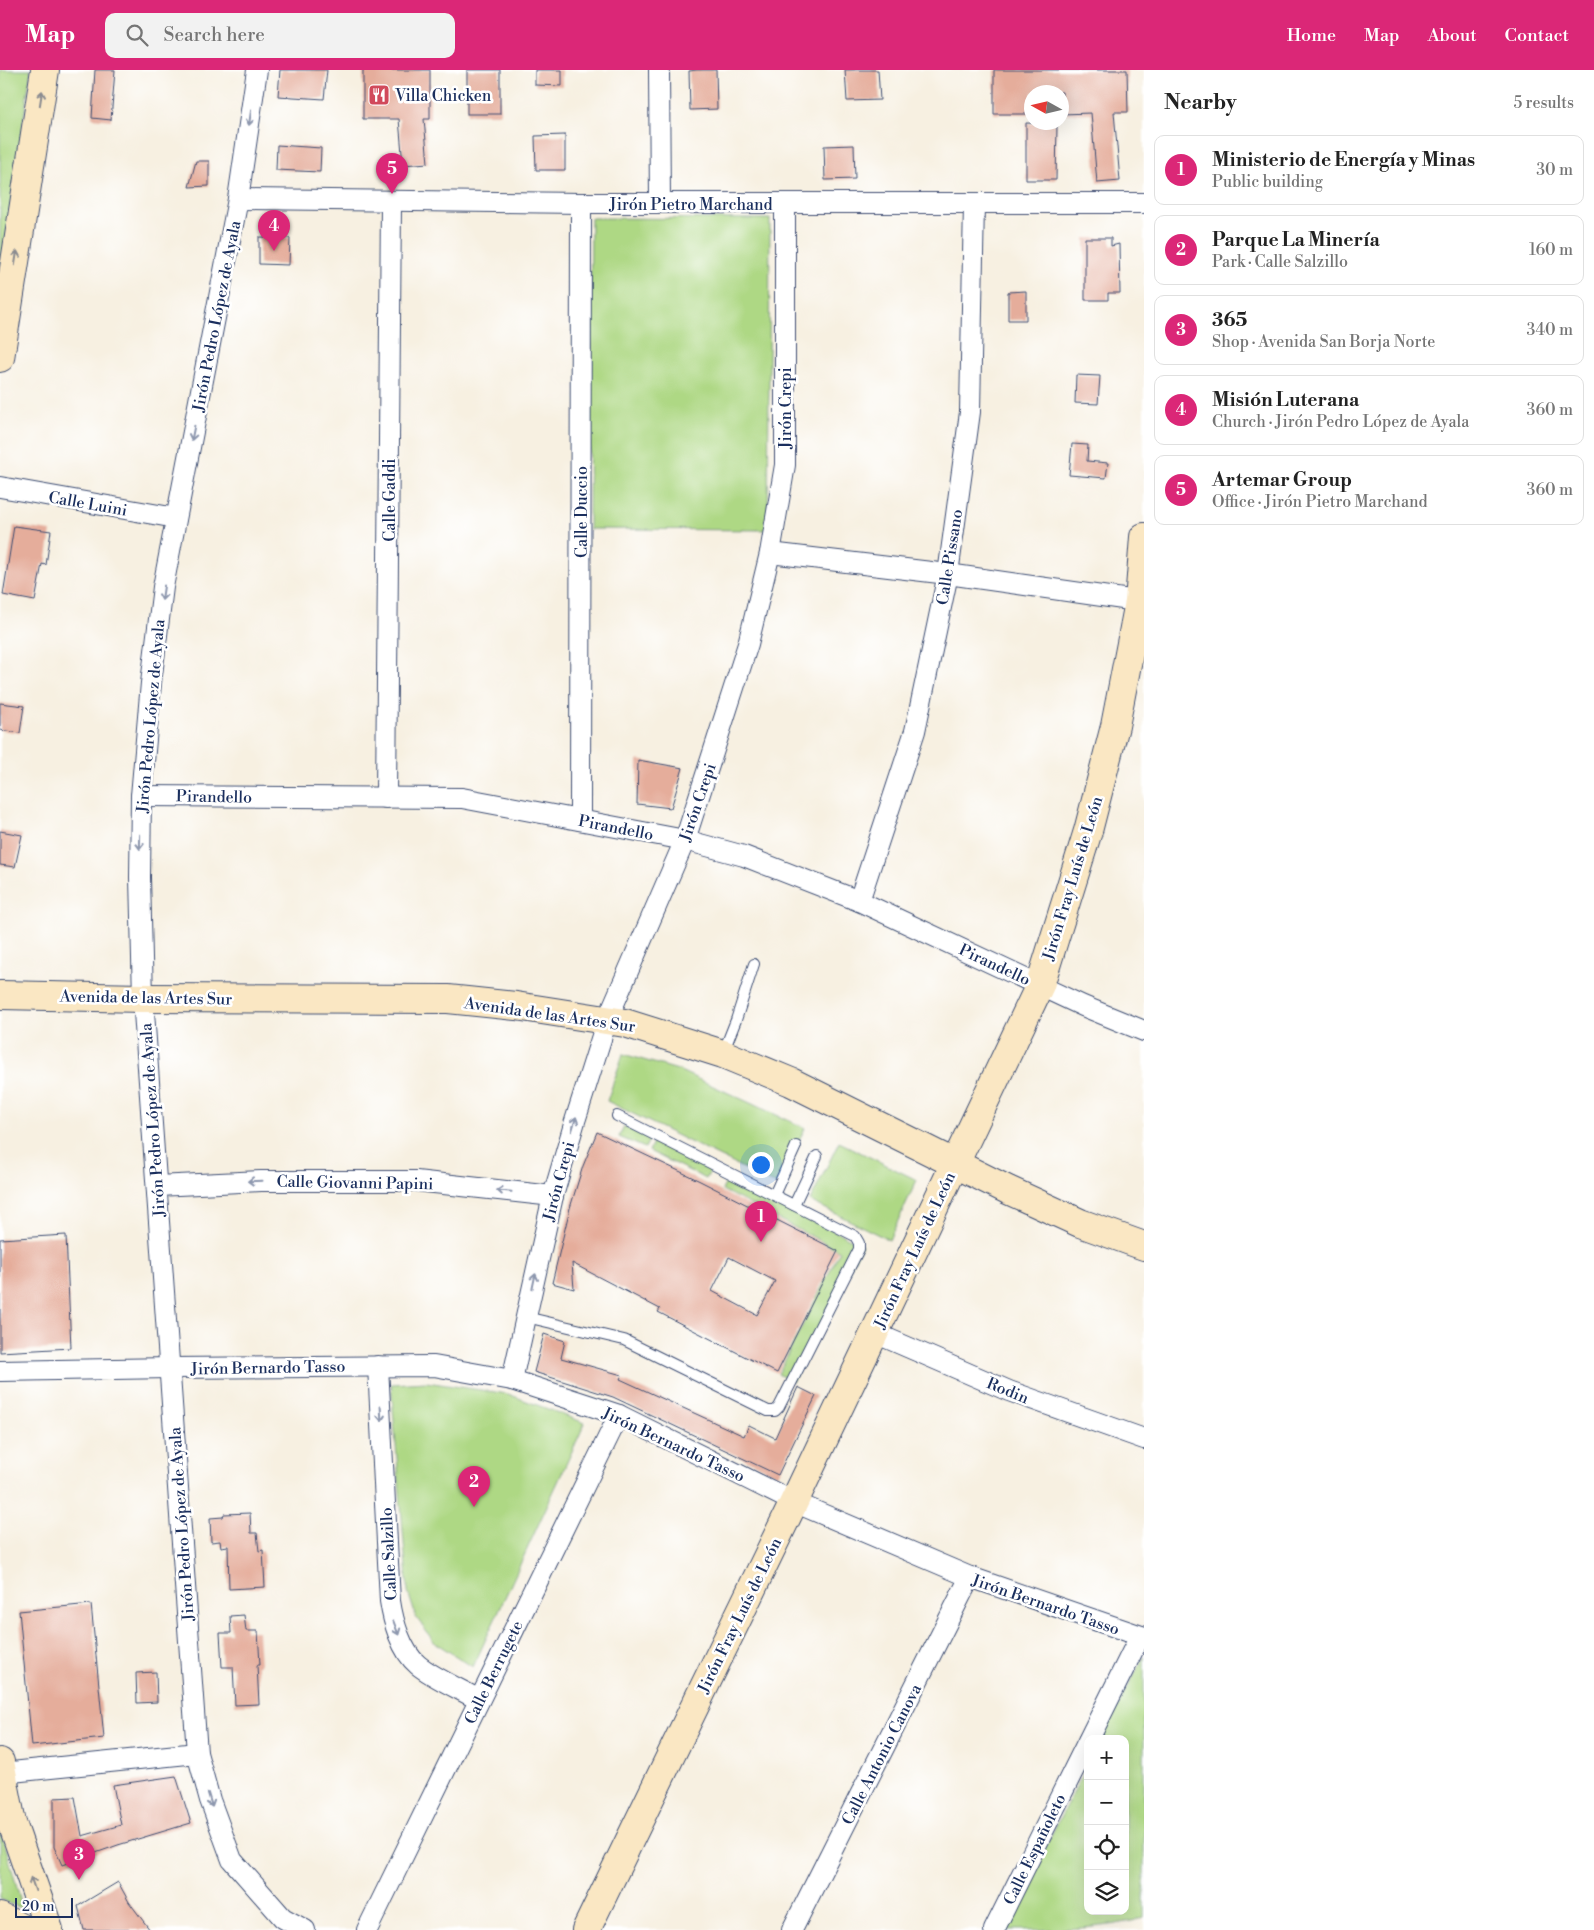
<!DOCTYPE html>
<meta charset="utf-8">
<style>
body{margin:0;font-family:"Libre Bodoni",serif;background:#f2f2f2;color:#222}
.controls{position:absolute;right:15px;bottom:15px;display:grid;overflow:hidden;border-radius:10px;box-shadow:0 5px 20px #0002}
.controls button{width:45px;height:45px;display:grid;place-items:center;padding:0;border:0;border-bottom:1px solid #e0e0e0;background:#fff;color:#222;font:25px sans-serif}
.compass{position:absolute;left:1024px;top:15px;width:45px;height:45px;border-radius:50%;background:#fff;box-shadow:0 5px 20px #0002;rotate:278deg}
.scale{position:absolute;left:15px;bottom:12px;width:58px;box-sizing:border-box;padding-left:5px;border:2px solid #1b2f5e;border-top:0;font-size:14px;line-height:18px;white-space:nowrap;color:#1b2f5e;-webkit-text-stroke:4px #fff;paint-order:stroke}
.you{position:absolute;left:760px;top:1094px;width:18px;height:18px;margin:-12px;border:4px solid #fff;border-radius:50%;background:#1a73e8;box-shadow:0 0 0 8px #1a73e833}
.badge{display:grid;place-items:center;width:32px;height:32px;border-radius:50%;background:#db2777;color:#fff;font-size:16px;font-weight:700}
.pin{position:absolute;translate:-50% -41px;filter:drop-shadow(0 1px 2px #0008)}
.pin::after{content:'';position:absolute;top:26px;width:18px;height:15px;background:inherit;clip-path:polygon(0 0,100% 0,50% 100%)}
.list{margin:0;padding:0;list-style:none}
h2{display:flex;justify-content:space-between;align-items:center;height:65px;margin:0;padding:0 20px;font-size:21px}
h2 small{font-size:16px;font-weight:400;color:#767676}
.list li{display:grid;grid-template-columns:32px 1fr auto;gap:15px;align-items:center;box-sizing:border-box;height:70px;margin:0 10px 10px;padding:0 10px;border:1px solid #e0e0e0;border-radius:10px}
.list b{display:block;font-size:19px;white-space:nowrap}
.list p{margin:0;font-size:16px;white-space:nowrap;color:#767676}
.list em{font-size:16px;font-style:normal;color:#767676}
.icon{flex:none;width:28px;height:28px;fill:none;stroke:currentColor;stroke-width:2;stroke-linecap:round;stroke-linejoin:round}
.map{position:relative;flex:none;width:1144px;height:1860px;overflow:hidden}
header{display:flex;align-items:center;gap:30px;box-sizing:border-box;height:70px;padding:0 25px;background:#db2777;color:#fff}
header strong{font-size:24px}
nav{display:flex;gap:28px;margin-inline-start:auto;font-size:18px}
.search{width:350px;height:45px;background:#f2f2f2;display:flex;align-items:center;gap:12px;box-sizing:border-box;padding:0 18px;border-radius:10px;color:#767676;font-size:19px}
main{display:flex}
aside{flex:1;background:#fff}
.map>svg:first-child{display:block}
.green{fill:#aed884;stroke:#648471}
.building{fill:#e5ad9b;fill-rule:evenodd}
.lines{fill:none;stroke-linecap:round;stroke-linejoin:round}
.lane-casing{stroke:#3c4c72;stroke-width:12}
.street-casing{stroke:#3c4c72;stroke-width:22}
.secondary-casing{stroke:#3c4c72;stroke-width:30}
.lane{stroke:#fff;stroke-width:10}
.street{stroke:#fff;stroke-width:20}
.secondary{stroke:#fae7c3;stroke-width:28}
.oneway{stroke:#8a8b90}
.oneway2{stroke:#8d97ae}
.labels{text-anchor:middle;stroke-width:5;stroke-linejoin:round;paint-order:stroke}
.poi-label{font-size:16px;fill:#1b2f5e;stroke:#fff;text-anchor:start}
.street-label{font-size:16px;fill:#1b2f5e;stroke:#fff}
</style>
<header>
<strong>Map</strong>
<div class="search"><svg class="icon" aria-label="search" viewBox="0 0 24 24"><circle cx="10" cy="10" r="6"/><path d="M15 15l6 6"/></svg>Search here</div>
<nav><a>Home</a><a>Map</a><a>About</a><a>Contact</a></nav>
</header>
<main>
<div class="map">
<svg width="1144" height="1860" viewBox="0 0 1144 1860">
<rect width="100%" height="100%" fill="#fff"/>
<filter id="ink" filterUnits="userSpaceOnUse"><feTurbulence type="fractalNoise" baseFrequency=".02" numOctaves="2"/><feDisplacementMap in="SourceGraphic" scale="10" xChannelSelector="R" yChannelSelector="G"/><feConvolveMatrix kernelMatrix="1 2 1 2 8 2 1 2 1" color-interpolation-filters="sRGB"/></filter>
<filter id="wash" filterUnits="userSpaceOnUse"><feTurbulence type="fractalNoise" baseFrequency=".0096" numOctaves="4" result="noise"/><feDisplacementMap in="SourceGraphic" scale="20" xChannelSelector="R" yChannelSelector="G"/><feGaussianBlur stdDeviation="1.12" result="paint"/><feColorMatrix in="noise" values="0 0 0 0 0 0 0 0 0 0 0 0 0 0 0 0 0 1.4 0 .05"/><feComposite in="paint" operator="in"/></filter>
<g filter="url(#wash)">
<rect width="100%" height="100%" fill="#f7f0e1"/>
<g class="green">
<polygon points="0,0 31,0 0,208"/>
<polygon points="591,148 770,149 768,460 589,459"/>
<polygon points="623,984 678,1000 805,1058 777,1115 607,1031"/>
<polygon points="624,1056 650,1068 645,1078 619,1067"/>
<polygon points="655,1069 712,1098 706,1109 649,1081"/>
<polygon points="839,1072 917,1110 889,1170 810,1131"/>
<polygon points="729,1107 862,1175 792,1312 778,1304 840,1181 722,1120"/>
<polygon points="426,1312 508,1324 585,1353 473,1597 434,1572 416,1547 408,1522 391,1314"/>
<path d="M 1144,1586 L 1144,1848 C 1099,1860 1049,1860 1002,1860 L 1088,1694 L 1088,1841 L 1125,1841 L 1125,1669 L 1101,1669 Z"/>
<polygon points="0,1753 1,1760 23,1839 0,1829"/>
</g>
<g id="blocks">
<g class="building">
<polygon points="95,0 115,0 111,50 92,48"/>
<polygon points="280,0 327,0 324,29 278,26"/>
<polygon points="363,0 430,0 430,49 424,49 428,93 403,95 399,49 363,49"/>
<rect x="467" y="0" width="33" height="44"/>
<polygon points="535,0 562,0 562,16 535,15"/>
<polygon points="697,0 716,0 717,39 690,40 689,1"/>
<polygon points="845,0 878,0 880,30 847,31"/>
<polygon points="994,0 1127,0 1128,42 1114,42 1120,111 1097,113 1091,43 1062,44 1062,22 1032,22 1032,44 994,44"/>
<polygon points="1026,53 1057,54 1056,110 1026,110"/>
<polygon points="565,65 565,100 536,100 535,66"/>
<polygon points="277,75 321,78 320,102 276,100"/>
<polygon points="854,75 855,109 825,110 824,76"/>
<polygon points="196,91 209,91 209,116 189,117"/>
<polygon points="259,167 290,168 289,195 259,194"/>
<polygon points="1085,168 1111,168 1111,176 1119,174 1120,223 1108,223 1108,230 1085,230"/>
<polygon points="1026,221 1026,250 1008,250 1008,222"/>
<polygon points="1076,305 1100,306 1098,334 1075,333"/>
<polygon points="1072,374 1088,375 1087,391 1108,393 1106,408 1069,405"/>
<polygon points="14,456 51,461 46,495 42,494 35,531 3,525"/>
<polygon points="0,633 24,636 20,663 0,660"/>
<polygon points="638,690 683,698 671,738 637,734"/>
<polygon points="0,761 22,765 15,797 0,795"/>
<path d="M 597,1062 L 700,1111 L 838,1181 L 777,1303 L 658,1242 L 660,1239 L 572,1193 L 574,1219 L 552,1213 L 570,1138 L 583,1096 ZM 729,1187 L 775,1211 L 757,1245 L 712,1221 Z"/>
<polygon points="66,1165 71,1278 0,1282 0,1169"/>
<polygon points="544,1264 565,1271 561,1288 622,1305 620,1309 744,1366 749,1355 775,1368 798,1317 816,1326 778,1405 613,1327 534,1302"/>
<polygon points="250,1443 251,1463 257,1463 259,1481 263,1480 265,1517 229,1519 228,1476 221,1477 220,1471 211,1472 210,1448 223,1447 224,1444"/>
<polygon points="91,1534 104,1668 32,1676 19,1541"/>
<polygon points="244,1545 246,1561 258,1561 260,1595 257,1595 259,1634 235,1635 233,1597 222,1597 220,1563 231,1563 230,1546"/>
<polygon points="156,1602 157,1632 137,1633 136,1603"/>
<polygon points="176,1706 191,1753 118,1775 62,1795 54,1777 54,1728 75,1727 82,1766 121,1755 113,1715"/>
<polygon points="118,1812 129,1832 150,1860 84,1860 78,1836"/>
</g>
</g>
</g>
<g filter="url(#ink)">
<use href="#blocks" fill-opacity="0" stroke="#3c4c72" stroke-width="1"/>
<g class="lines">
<g class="lane-casing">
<g id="lane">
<polyline points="723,983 736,950 754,894"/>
<polyline points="774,1125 796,1076"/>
<polyline points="794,1135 817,1086"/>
<polyline points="526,1247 624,1270 768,1341 775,1341 779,1337 859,1179 859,1173 855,1166 617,1046"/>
</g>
</g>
<g class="street-casing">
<g id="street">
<polyline points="257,0 238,129 163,517 151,613 141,726 140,807 143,928 197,1683 210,1730 232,1790 283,1848 305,1860"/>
<polyline points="659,0 660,133"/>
<polyline points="238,129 581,133 1144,133"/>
<polyline points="0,417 176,448"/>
<polyline points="770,483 948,504 1144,532"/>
<polyline points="141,726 462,728 685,770 744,786 859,831 1083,936 1144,961"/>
<polyline points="386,728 391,132"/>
<polyline points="580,750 581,133"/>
<polyline points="859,831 915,661 948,504 970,342 974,133"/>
<polyline points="157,1116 261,1111 416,1111 553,1126"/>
<polyline points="875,1263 1009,1321 1144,1369"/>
<path d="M 378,1296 L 390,1531 C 393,1551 401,1581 418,1595 C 434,1608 460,1619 479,1630"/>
<polyline points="0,1301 170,1298 434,1296 512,1310 619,1345 794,1432 970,1507 1144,1567"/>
<polyline points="512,1310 553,1126 575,1051 607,950 685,770 748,574 770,483 785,395 785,134"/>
<polyline points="1089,1669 1140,1566"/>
<polyline points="2,1703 197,1683"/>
<polyline points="367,1860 619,1345"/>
<polyline points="792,1860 970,1507"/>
<polyline points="994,1860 1088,1671"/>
</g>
</g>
<g class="secondary-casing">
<g id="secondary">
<polyline points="0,288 45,0"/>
<polyline points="0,925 143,928 448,929 516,936 625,953 723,984 791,1012 1008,1120 1080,1153 1144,1176"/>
<polyline points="0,1692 12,1753 49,1860"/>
<polyline points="0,1847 25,1860"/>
<polyline points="586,1860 794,1432 1040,915 1088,761 1115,656 1139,532 1144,467"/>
</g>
</g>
<use href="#lane" class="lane"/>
<use href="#street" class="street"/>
<use href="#secondary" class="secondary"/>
</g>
<defs><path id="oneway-shaft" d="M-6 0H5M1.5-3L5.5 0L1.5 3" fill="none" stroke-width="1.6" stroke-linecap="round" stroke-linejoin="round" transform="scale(1.25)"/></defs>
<g class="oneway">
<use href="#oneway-shaft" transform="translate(41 28) rotate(-81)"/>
<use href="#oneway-shaft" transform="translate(16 188) rotate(-81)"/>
<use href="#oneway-shaft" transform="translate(33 1814) rotate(-109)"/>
</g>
<g class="oneway2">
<use href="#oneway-shaft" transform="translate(250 48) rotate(98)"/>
<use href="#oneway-shaft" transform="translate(193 363) rotate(101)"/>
<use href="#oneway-shaft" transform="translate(163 523) rotate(98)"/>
<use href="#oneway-shaft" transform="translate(140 772) rotate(91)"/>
<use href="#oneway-shaft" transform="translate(574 1054) rotate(-73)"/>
<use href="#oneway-shaft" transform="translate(255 1111) rotate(178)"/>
<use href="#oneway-shaft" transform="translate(504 1121) rotate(-174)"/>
<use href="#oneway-shaft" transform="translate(534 1211) rotate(-78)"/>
<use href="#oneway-shaft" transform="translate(381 1344) rotate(87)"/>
<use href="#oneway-shaft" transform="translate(396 1558) rotate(69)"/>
<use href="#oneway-shaft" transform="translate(210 1730) rotate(73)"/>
</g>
</g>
<defs>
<g id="restaurant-square" transform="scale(1.125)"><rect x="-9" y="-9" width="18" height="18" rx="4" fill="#d1495b" stroke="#fff"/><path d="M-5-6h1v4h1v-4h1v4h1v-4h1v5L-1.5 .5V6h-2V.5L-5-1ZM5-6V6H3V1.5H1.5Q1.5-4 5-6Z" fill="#fff"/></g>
</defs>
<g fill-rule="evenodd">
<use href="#restaurant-square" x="379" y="25"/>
</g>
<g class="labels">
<g class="poi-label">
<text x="395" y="31">Villa Chicken</text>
</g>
<g class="street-label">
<text x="691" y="140">Jirón Pietro Marchand</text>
<text transform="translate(216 246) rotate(-79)" y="6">Jirón Pedro López de Ayala</text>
<text transform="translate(785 338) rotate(-90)" y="6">Jirón Crepi</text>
<text transform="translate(389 430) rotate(-90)" y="6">Calle Gaddi</text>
<text transform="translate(88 433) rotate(10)" y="6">Calle Luini</text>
<text transform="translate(581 442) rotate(-90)" y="6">Calle Duccio</text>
<text transform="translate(949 487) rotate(-81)" y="6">Calle Pissano</text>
<text transform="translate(150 646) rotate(-85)" y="6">Jirón Pedro López de Ayala</text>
<text transform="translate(214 726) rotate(1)" y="6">Pirandello</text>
<text transform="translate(697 732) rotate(-71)" y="6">Jirón Crepi</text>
<text transform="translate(616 757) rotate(11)" y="6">Pirandello</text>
<text transform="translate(1072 808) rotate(-73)" y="6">Jirón Fray Luís de León</text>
<text transform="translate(995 894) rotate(25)" y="6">Pirandello</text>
<text transform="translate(146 927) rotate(1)" y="6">Avenida de las Artes Sur</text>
<text transform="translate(550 944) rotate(8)" y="6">Avenida de las Artes Sur</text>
<text transform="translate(152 1050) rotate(-94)" y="6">Jirón Pedro López de Ayala</text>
<text transform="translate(558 1111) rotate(-75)" y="6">Jirón Crepi</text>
<text transform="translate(355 1112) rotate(1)" y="6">Calle Giovanni Papini</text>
<text transform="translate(914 1180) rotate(-65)" y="6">Jirón Fray Luís de León</text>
<text transform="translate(268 1297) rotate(-1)" y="6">Jirón Bernardo Tasso</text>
<text transform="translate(1008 1320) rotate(22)" y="6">Rodin</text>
<text transform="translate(674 1374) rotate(25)" y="6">Jirón Bernardo Tasso</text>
<text transform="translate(181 1454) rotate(-94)" y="6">Jirón Pedro López de Ayala</text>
<text transform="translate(388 1484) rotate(-93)" y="6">Calle Salzillo</text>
<text transform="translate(1046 1534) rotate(19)" y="6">Jirón Bernardo Tasso</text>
<text transform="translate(739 1545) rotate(-64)" y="6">Jirón Fray Luís de León</text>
<text transform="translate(493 1602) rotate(-64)" y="6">Calle Berrugete</text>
<text transform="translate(881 1684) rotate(-63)" y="6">Calle Antonio Canova</text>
<text transform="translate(1034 1779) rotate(-64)" y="6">Calle Españoleto</text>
</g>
</g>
</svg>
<div class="controls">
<button>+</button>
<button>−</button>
<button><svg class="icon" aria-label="locate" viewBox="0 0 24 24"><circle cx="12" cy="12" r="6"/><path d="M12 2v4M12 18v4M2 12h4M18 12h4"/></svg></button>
<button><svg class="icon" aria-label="layers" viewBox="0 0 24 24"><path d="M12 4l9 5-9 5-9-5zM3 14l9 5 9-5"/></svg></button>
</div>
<svg class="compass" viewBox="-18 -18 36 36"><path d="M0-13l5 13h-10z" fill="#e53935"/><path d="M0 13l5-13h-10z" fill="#767676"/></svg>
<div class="scale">20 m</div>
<div class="you"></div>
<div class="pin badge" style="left:761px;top:1172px">1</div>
<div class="pin badge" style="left:474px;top:1437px">2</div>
<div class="pin badge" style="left:79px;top:1810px">3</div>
<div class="pin badge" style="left:274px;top:181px">4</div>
<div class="pin badge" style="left:392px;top:124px">5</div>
</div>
<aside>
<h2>Nearby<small>5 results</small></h2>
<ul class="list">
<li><span class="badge">1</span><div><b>Ministerio de Energía y Minas</b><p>Public building</p></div><em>30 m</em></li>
<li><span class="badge">2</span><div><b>Parque La Minería</b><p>Park · Calle Salzillo</p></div><em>160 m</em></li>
<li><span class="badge">3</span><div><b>365</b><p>Shop · Avenida San Borja Norte</p></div><em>340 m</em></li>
<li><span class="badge">4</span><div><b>Misión Luterana</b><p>Church · Jirón Pedro López de Ayala</p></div><em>360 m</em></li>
<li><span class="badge">5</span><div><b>Artemar Group</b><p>Office · Jirón Pietro Marchand</p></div><em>360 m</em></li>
</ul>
</aside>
</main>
